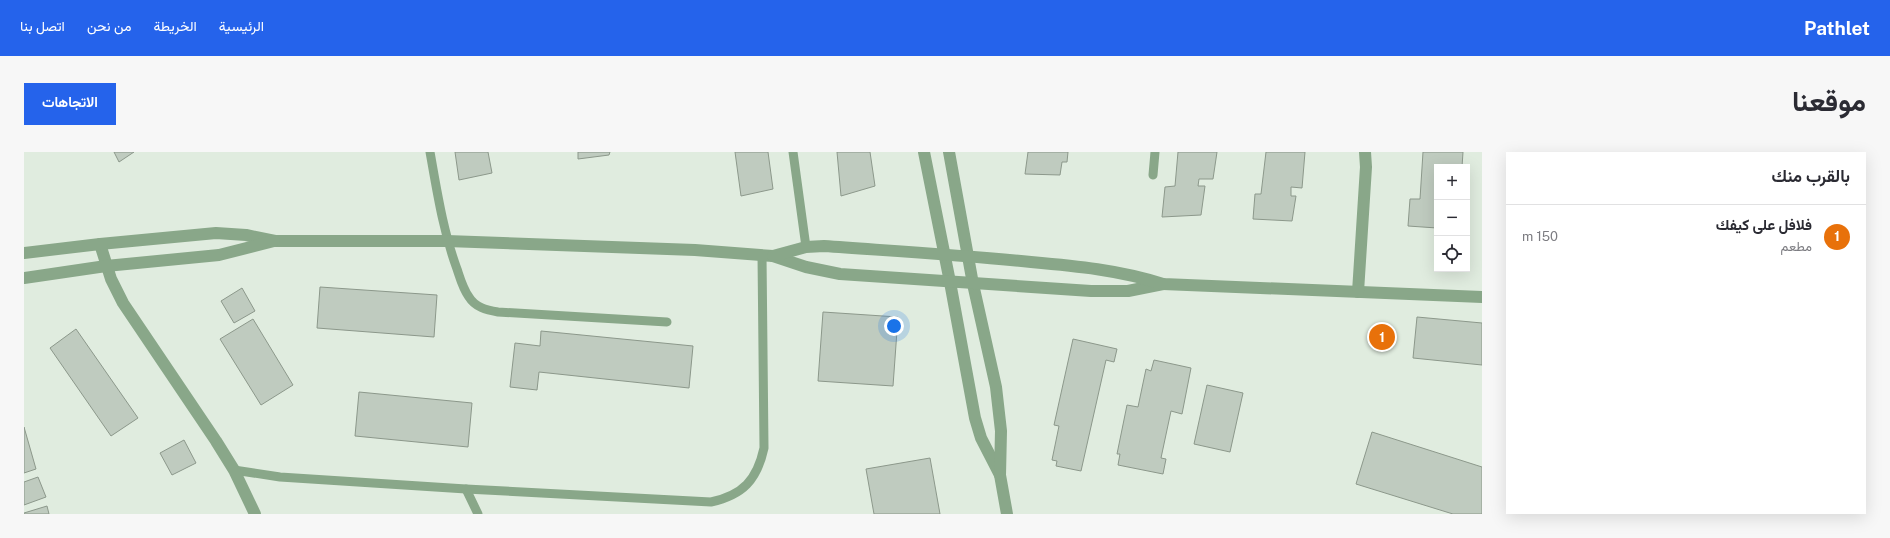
<!DOCTYPE html>
<html lang="ar">
<meta charset="utf-8">
<style>
body{margin:0;font-family:"Public Sans",Vazirmatn,sans-serif;background:#f7f7f7;color:#2b2b33;direction:rtl}
.controls{position:absolute;right:12px;top:12px;display:grid;overflow:hidden;border-radius:0px;box-shadow:0 4px 16px #0002}
.controls button{width:36px;height:36px;display:grid;place-items:center;padding:0;border:0;border-bottom:1px solid #e1e1e2;background:#fff;color:#2b2b33;font:20px sans-serif}
.you{position:absolute;left:870px;top:174px;width:14px;height:14px;margin:-10px;border:3px solid #fff;border-radius:50%;background:#1a73e8;box-shadow:0 0 0 6px #1a73e833}
.badge{display:grid;place-items:center;width:26px;height:26px;border-radius:50%;background:#2563eb;color:#fff;font-size:13px;font-weight:700}
.pin{position:absolute;translate:-50% -50%;border:2px solid #fff;box-shadow:0 1px 4px #0006}
.list{margin:0;padding:0;list-style:none}
h2{display:flex;justify-content:space-between;align-items:center;height:52px;margin:0;padding:0 16px;font-size:17px}
h2 small{font-size:13px;font-weight:400;color:#7c7c81}
.list li{display:grid;grid-template-columns:26px 1fr auto;gap:12px;align-items:center;box-sizing:border-box;height:64px;padding:0 16px;border-top:1px solid #e1e1e2}
.list b{display:block;font-size:15px;white-space:nowrap}
.list p{margin:0;font-size:13px;white-space:nowrap;color:#7c7c81}
.list em{font-size:13px;font-style:normal;color:#7c7c81}
.icon{flex:none;width:22px;height:22px;fill:none;stroke:currentColor;stroke-width:2;stroke-linecap:round;stroke-linejoin:round}
.map{position:relative;flex:none;width:1458px;height:362px;overflow:hidden;direction:ltr;border-radius:0px}
header{display:flex;align-items:center;gap:24px;box-sizing:border-box;height:56px;padding:0 20px;background:#2563eb;color:#fff}
header strong{font-size:19px}
nav{display:flex;gap:22px;margin-inline-start:auto;font-size:14px}
.intro{display:flex;align-items:center;justify-content:space-between;box-sizing:border-box;height:96px;padding:0 24px}
h1{margin:0;font-size:28px}
.button{padding:10px 18px;border-radius:0px;background:#2563eb;color:#fff;font-size:14px;font-weight:700}
main{display:flex;gap:24px;padding:0 24px}
aside{flex:1;background:#fff;border-radius:0px;box-shadow:0 4px 16px #0002}
.map>svg:first-child{display:block}
.building{fill:#bfcbbf;stroke:#8c988b}
.lines{fill:none;stroke-linecap:round;stroke-linejoin:round}
.service{stroke:#89a789;stroke-width:9}
.minor{stroke:#89a789;stroke-width:12}
</style>
<header>
<strong>Pathlet</strong>
<nav><a>الرئيسية</a><a>الخريطة</a><a>من نحن</a><a>اتصل بنا</a></nav>
</header>
<div class="intro"><h1>موقعنا</h1><a class="button">الاتجاهات</a></div>
<main>
<aside>
<h2>بالقرب منك<small></small></h2>
<ul class="list">
<li><span class="badge" style="background:#e8710a">1</span><div><b>فلافل على كيفك</b><p>مطعم</p></div><em>150 m</em></li>
</ul>
</aside>
<div class="map">
<svg width="1458" height="362" viewBox="0 0 1458 362">
<rect width="100%" height="100%" fill="#e0ecdf"/>
<g class="building">
<polygon points="90,0 110,0 95,10"/>
<polygon points="431,0 464,0 468,21 435,28"/>
<polygon points="554,0 586,0 585,3 554,7"/>
<polygon points="711,0 744,0 749,37 717,44"/>
<polygon points="813,0 846,0 851,34 817,44"/>
<polygon points="1004,0 1044,0 1043,10 1038,10 1036,23 1001,22"/>
<polygon points="1154,0 1193,0 1189,27 1175,27 1174,34 1181,34 1177,63 1138,65 1141,35 1151,34"/>
<polygon points="1242,0 1281,0 1278,36 1267,35 1267,44 1272,44 1268,69 1229,67 1231,42 1237,42"/>
<polygon points="1399,0 1439,0 1438,15 1413,15 1413,76 1384,74 1386,47 1396,47"/>
<polygon points="296,135 413,143 410,185 293,176"/>
<polygon points="218,136 231,159 210,171 197,149"/>
<polygon points="799,160 874,165 869,234 794,229"/>
<polygon points="1393,165 1458,171 1458,213 1389,206"/>
<polygon points="229,167 269,233 237,253 196,187"/>
<polygon points="52,177 114,266 87,284 26,196"/>
<polygon points="517,179 669,194 665,236 515,220 513,238 486,235 491,191 516,194"/>
<polygon points="1049,187 1093,197 1090,210 1082,208 1057,319 1032,314 1033,309 1028,308 1035,274 1030,273"/>
<polygon points="1130,208 1167,216 1158,262 1147,259 1137,306 1142,307 1139,322 1094,313 1096,302 1093,302 1103,253 1114,255 1122,217 1127,219"/>
<polygon points="1183,233 1219,241 1206,300 1170,292"/>
<polygon points="335,240 448,251 444,295 331,284"/>
<polygon points="0,275 12,317 0,321"/>
<polygon points="1348,280 1458,315 1458,362 1429,362 1332,332"/>
<polygon points="160,288 172,311 148,323 136,301"/>
<polygon points="906,306 916,362 850,362 842,317"/>
<polygon points="14,325 22,345 0,353 0,330"/>
<polygon points="23,354 25,362 0,362 0,361"/>
</g>
<g class="lines">
<g class="service">
<path d="M 406,0 C 413,39 419,79 433,117 C 436,126 439,137 445,145 C 451,155 462,158 474,160 L 643,170"/>
<polyline points="769,0 782,95"/>
<polyline points="1129,23 1131,0"/>
<path d="M 210,318 L 256,325 L 442,337 L 687,350 C 719,343 733,328 740,296 L 738,103"/>
<polyline points="442,337 454,362"/>
</g>
<g class="minor">
<polyline points="900,0 926,130 951,266 957,286 976,323"/>
<polyline points="925,0 949,132 972,235 977,279 976,323 983,362"/>
<polyline points="76,92 87,127 99,151 192,289 210,318 231,362"/>
<polyline points="0,101 76,92 192,81 222,83 251,89 423,89 671,98 749,104 782,115 816,122 1067,139 1104,139 1139,132"/>
<path d="M 749,104 L 782,95 L 800,94 C 869,99 938,103 1007,110 C 1052,114 1095,118 1139,132 L 1458,145"/>
<polyline points="0,126 82,114 195,103 250,89"/>
<polyline points="1334,140 1342,15 1341,0"/>
</g>
</g>
</svg>
<div class="controls">
<button>+</button>
<button>−</button>
<button><svg class="icon" aria-label="locate" viewBox="0 0 24 24"><circle cx="12" cy="12" r="6"/><path d="M12 2v4M12 18v4M2 12h4M18 12h4"/></svg></button>
</div>
<div class="you"></div>
<div class="pin badge" style="left:1358px;top:185px;background:#e8710a">1</div>
</div>
</main>
